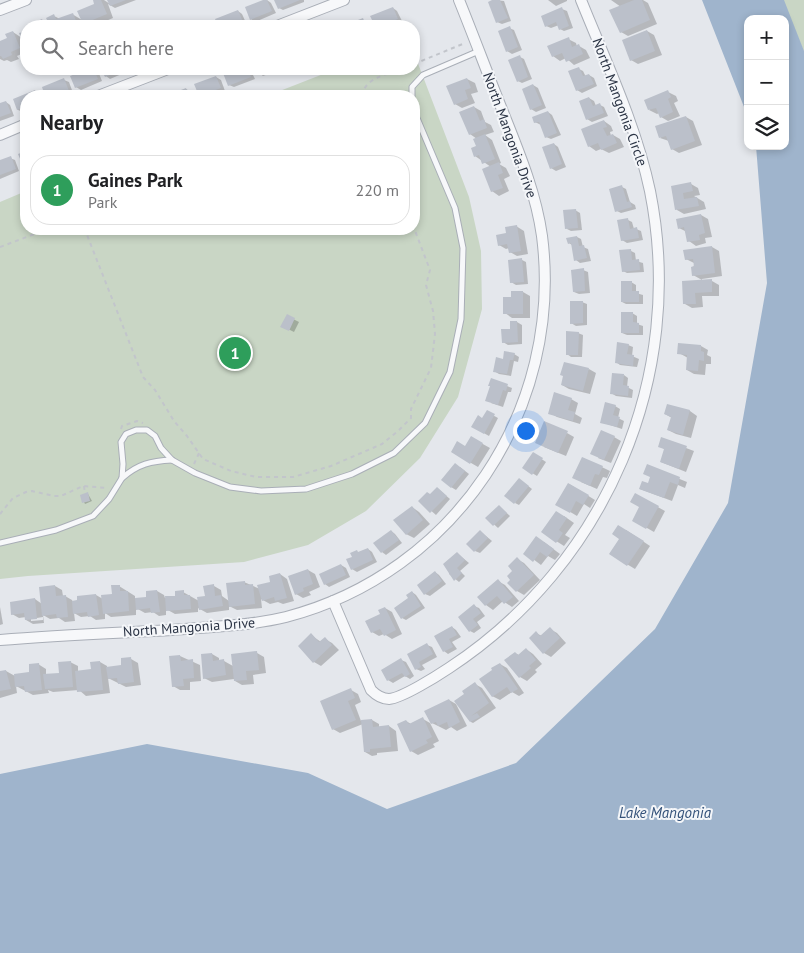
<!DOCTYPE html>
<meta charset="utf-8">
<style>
body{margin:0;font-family:"PT Sans",sans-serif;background:#f6f6f6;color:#202124}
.controls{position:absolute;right:15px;top:15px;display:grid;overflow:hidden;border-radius:10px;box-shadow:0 2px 8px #0003}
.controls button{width:45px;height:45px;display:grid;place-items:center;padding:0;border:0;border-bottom:1px solid #e0e0e0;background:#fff;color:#202124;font:25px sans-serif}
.you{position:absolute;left:525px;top:430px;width:18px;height:18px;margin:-12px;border:4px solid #fff;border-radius:50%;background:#1a73e8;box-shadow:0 0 0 8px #1a73e833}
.badge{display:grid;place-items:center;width:32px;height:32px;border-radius:50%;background:#d93025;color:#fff;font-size:16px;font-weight:700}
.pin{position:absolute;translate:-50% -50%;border:2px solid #fff;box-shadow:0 1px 5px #0006}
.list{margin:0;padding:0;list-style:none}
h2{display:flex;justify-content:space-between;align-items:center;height:65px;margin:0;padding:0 20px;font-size:21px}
h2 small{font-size:16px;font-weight:400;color:#757577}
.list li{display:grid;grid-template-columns:32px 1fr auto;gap:15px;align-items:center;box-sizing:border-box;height:70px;margin:0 10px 10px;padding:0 10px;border:1px solid #e0e0e0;border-radius:20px}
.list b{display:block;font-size:19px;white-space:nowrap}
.list p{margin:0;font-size:16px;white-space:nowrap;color:#757577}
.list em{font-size:16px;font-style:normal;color:#757577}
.icon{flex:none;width:28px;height:28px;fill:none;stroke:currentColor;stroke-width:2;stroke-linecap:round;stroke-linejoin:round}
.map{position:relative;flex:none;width:804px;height:953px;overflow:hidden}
.search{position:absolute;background:#fff;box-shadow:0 2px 8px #0003;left:20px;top:20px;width:400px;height:55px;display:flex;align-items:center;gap:12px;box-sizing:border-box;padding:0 18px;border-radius:20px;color:#757577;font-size:19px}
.panel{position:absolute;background:#fff;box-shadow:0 2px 8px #0003;left:20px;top:90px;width:400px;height:145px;border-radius:20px}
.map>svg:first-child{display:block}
.green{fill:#c9d6c5}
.water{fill:#9fb4cc}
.shadow{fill:#0003;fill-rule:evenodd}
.building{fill:#bbc0ca}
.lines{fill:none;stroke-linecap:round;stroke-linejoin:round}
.service-casing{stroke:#a9aeb7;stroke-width:7}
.minor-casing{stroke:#a9aeb7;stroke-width:12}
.path{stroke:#c2c5cb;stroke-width:2;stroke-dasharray:4 4;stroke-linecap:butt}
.service{stroke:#f7f8fa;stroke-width:5}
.minor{stroke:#f7f8fa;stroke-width:10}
.labels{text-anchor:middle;stroke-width:4;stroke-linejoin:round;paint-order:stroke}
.street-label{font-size:14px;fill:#2b3445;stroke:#f4f6f9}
.water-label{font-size:15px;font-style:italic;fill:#34527a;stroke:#f4f6f9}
</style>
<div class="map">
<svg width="804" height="953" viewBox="0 0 804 953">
<rect width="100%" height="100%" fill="#e4e7ec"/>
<g class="green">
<polygon points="783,0 804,0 804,52"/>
<polygon points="414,53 469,197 481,251 482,309 458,397 420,458 366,511 308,545 244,562 28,576 0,579 0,202 26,191 26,229 414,229 414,96 267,96 336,69 414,69"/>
</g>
<polygon class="water" points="702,0 784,0 804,51 804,953 0,953 0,774 147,744 308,773 387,809 516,763 655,629 728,503 767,283 756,146 785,146 785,19 748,19 748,117"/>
<g class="shadow">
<polygon points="94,0 104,0 110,4 109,0 136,0 115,8 108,4 113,18 94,26 89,26 81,22 83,26 31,26 30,25 42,20 51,26 54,16 60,19 72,14 82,20 96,5"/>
<polygon points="267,0 271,3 276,13 255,22 251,19"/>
<polygon points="276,0 304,0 304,2 283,10 279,8"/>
<polygon points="495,0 504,1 511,21 502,24 497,22"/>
<polygon points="548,0 567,0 567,1 556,6"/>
<polygon points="611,0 643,0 648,3 657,24 628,36 621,32 621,7"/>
<polygon points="393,8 397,11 402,21 389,26 376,26 372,16"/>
<polygon points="562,9 567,11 573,28 564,31 560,29 559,25 551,28 546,26"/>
<polygon points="238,11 242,14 247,25 243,26 219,26 217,20"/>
<polygon points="363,20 370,24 371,26 346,26"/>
<polygon points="509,28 514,30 522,50 512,54 507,51"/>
<polygon points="647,31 654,35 662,55 638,64 631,60"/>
<polygon points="13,32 22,38 21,34 26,32 26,47 23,45 26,52 17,56 19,59 11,62 7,60 4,61 0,59 0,43 9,39"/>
<polygon points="568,39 576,43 577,47 579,46 586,50 590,58 574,65 566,58 560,61 553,56"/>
<polygon points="520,57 524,59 532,79 522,83 518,81"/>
<polygon points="91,69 98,71 102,81 81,90 76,87 72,77"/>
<polygon points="103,69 130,69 131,70 110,79 106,76"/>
<polygon points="238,69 250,69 255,79 234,87 229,85 225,74"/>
<polygon points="257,69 281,69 263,76 259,73"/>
<polygon points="579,69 583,71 586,77 589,75 594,78 597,86 582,93 577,90"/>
<polygon points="216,77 221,80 225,91 211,96 200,96 196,85"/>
<polygon points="467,79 475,83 478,92 471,94 475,103 462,108 455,104"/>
<polygon points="64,80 69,82 73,93 65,96 46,96 43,88"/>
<polygon points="533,85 538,88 546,108 536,112 531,109"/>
<polygon points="186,89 193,93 194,96 169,96"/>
<polygon points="35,91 41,96 26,96 26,111 23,112 18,110 15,99"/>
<polygon points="668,92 676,96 678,101 674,103 680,116 668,121 661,117 659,113 657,114 649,110"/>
<polygon points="589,98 594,101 596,106 600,105 604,107 608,116 592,122 587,119"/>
<polygon points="6,102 10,105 14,116 0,121 0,105"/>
<polygon points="474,107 481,111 485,122 491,125 494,132 485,135 492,140 501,163 499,164 506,168 510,176 504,179 509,191 499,196 492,191 491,167 475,156 477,139 470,134"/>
<polygon points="548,112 552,115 561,135 551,139 546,137 541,125 535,122"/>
<polygon points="686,117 693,121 702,145 679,153 672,149 669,141 660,138"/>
<polygon points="604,121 611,126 613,131 610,132 611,136 613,135 620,139 624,147 609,153 601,149 596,151 589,146"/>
<polygon points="554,144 558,147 566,167 556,171 551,168"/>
<polygon points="10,158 15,160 19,171 0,179 0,162"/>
<polygon points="691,184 698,188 700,195 694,196 704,202 706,209 684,214 677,210 672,187"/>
<polygon points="622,187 626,189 630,202 635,205 636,209 621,213 617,211"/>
<polygon points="575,210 580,213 582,230 571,231 567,229"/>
<polygon points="701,215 708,219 712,237 705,238 706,243 696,246 689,241 687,232 679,228"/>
<polygon points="628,220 632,222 634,229 636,229 641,231 643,240 627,243 622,240"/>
<polygon points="516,226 524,231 528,254 517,256 510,252 509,248 506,249 499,245 507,234"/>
<polygon points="577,237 581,239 583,247 588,249 591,261 580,263 576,260 572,245 569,243"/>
<polygon points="712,247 719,251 722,276 702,279 702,280 693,275 694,263 686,259"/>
<polygon points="631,251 635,253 636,261 643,263 644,272 627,273 623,271"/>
<polygon points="522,260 526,262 528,284 516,285 511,282"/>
<polygon points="583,270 588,272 590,293 579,294 574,292"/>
<polygon points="712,281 719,285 719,296 702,296 703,307 692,308 685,304 684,282"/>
<polygon points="631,282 636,285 636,293 643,295 643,304 626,304 622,302"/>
<polygon points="523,292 530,296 530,318 512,318 505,313 512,298"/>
<polygon points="582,302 587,304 587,325 576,326 571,323"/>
<polygon points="632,313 637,316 637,324 643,326 643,335 627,335 622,333"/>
<polygon points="287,316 299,322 294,332 282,326"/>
<polygon points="511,322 517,322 522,325 522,344 508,345 503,342 511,330"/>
<polygon points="578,333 583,335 582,357 571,357 567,354"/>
<polygon points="628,345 633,347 632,356 639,359 637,367 620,365 616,362"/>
<polygon points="701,346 708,350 707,355 711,357 711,364 706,364 705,375 694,374 687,370 688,358 679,353"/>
<polygon points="514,354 519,357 518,362 514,361 511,376 499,374 494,371 504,360"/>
<polygon points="589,369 596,373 590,394 569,389 562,385"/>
<polygon points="624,375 628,378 627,387 633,390 632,398 616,396 611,393"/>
<polygon points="492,380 512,388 511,392 508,392 503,407 491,403"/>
<polygon points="571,399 578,403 575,414 582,418 580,424 557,417 550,413"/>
<polygon points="668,405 690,411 697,416 691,438 676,434 668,430 672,418 665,414"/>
<polygon points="615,406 620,409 618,418 624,421 622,429 601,422"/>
<polygon points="487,412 498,418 489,436 473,427 483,420"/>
<polygon points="567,433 574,437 566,456 544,447"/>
<polygon points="614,437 621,441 611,463 598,458"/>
<polygon points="472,438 490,448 478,467 452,452 466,448"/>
<polygon points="662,439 694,451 686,472 661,462 666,450 659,446"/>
<polygon points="534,454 546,462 537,476 524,468"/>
<polygon points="583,458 610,471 607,478 603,477 597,489 581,482"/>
<polygon points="648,466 687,482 685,488 678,485 672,501 640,489 649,485 651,477"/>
<polygon points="460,467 469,474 456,490 451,487"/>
<polygon points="523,482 532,489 519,505 515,503"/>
<polygon points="569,484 595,500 590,508 584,504 577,516 557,504"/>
<polygon points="437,488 450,499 436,515 420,501 431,495"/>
<polygon points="88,494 92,501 85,504 81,496"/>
<polygon points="636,495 665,511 654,532 633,520 641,507"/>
<polygon points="499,506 510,516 498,528 487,518"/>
<polygon points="412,507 419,512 430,524 414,538 406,534 395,520"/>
<polygon points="564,516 574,523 565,535 570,538 564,546 542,532"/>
<polygon points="626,530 650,546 635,569 610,554"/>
<polygon points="391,531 395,534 402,543 386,555 382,552"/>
<polygon points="480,531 492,541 480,553 475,551"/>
<polygon points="544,542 560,554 555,560 548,556 541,565 525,553"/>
<polygon points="368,549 372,552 377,562 357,572 352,569 353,557"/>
<polygon points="457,553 469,563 460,571 465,576 459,582 449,574"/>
<polygon points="517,559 524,563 540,580 524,595 517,591 514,571"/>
<polygon points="341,565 346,568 350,577 329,587 325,584"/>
<polygon points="308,570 315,574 320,587 309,592 311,595 303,598 296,594"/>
<polygon points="435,572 439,575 446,584 430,596 425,594"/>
<path d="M 280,574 L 287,579 L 294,601 L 283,604 L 278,602 L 270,604 L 261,599 L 262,608 L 237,610 L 229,606 L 229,610 L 207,613 L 198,608 L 198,612 L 175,614 L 166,609 L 166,615 L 159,616 L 153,612 L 145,613 L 136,608 L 136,615 L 111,617 L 105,613 L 105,619 L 96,620 L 90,616 L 81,617 L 74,613 L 75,621 L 65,622 L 59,618 L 50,619 L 43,615 L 44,623 L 33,624 L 26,620 L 26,617 L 19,618 L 12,614 L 35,599 L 42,604 L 55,586 L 62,590 L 63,596 L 65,596 L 72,600 L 73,602 L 96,595 L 103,599 L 113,595 L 119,586 L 135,596 L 135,599 L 148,598 L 147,592 L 157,591 L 164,595 L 165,598 L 176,597 L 183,592 L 199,601 L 206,597 L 214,586 L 221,590 L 222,596 L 229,601 L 244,582 L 260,589 L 272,582 ZM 43,617 L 43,620 L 31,621 L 31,619 Z"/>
<polygon points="498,581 505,585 519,601 512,607 503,601 493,610 486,605 479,597"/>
<polygon points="412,592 416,595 425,608 406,620 402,618"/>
<polygon points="474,606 479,608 485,616 477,622 481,628 474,633 470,631"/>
<polygon points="0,607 3,624 0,625"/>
<polygon points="385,608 392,612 402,634 392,639 384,634 379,636 372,632"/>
<polygon points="452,627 456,630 461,637 452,642 457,649 448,654 444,651"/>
<polygon points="550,629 557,633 566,643 551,657 544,653 536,633 542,636"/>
<polygon points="311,635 321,642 325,639 332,643 339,650 321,666 314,662"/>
<polygon points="427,645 432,647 437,657 422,665 425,669 421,671 416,669 409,655"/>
<polygon points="526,649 533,654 542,664 535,670 537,672 527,681 520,677 515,653 519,655"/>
<polygon points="257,653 264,657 266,673 253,675 254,684 242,685 235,681 234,679 212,682 204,678 212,654 219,658 219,661 224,661 233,666"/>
<polygon points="180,656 200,665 201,681 190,682 190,690 180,690 173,686"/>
<polygon points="131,659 138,663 141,685 126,687 108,678 110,693 86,696 79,690 53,692 48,690 49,693 33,695 16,686 17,693 0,698 0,673 6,671 15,676 31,673 38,664 46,669 46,675 60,674 70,662 78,666 78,672 92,670 100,662 107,666 107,668 123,666"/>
<polygon points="401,660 406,662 414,676 410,679 405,676 393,683 388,680"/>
<polygon points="500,664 507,668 524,693 519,696 512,692 500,700 492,696"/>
<polygon points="475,684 482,688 496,708 473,723 471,722 466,695"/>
<polygon points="351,690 358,694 361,702 355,705 361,721 372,720 379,724 379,727 389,726 396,731 398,751 377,753 377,755 372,756 365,752 363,724 340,733 333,729"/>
<polygon points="449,700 456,704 467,726 457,731 451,727 446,730 432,723"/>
<polygon points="423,719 430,723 439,741 433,744 435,747 418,755 411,751 406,721 411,724"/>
</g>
<g class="building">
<polygon points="93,0 101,0 107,14 83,24 77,11 94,4"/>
<polygon points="107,0 126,0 110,6"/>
<polygon points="263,0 267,0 272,11 250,20 245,7"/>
<polygon points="274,0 300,0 278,9"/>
<polygon points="492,0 500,0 508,18 496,23 488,2"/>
<polygon points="634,0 642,0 650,20 620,33 609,10"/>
<polygon points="393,7 398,19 379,26 375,26 370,16"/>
<polygon points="562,7 569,26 559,30 556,22 545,27 541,16"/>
<polygon points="238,10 243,22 233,26 218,26 215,19"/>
<polygon points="73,13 78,26 50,26 46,18 54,14 56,19"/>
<polygon points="363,18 366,26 343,26"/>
<polygon points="42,19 45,26 29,26 28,25"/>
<polygon points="209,21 211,26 197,26"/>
<polygon points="510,26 518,47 506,52 498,31"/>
<polygon points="647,30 655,51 630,61 622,40"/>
<polygon points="13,31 20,48 11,52 12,55 3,59 1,56 0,56 0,41 7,38 5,34"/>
<polygon points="26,31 26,47 25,48 19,33"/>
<polygon points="569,37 572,47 579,44 583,54 566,62 562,53 552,57 547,46"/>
<polygon points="520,55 528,77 517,82 508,60"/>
<polygon points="579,67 583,76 589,74 594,84 576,91 568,71"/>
<polygon points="88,69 94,69 98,79 75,88 70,76"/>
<polygon points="101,69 125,69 105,77"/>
<polygon points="234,69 248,69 251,77 228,86 223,73"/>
<polygon points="255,69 271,69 258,74"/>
<polygon points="216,76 221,88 199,96 194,84"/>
<polygon points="64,78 69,91 55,96 45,96 42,87"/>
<polygon points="467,78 471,88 465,90 468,99 454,105 446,86"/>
<polygon points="533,84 542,105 530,110 522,89"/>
<polygon points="186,88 189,96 166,96"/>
<polygon points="35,90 38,96 26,96 26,107 17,110 13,99"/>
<polygon points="668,90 671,97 668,99 673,112 660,118 656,108 648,110 644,100"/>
<polygon points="589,97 593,106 600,103 604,113 586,120 579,101"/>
<polygon points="6,101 11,113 0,117 0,103"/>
<polygon points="474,106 480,121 484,119 487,128 469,135 459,112"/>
<polygon points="548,111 557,133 545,138 539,122 534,123 532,117"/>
<polygon points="686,116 695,141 671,150 666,136 659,138 655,126"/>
<polygon points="604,120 607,127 603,128 607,136 613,134 617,143 601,150 598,143 588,147 581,129"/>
<polygon points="485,134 495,159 482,164 479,155 474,157 471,148 476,146 473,139"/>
<polygon points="554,143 562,164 550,169 542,147"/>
<polygon points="26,151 26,165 23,166 18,154"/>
<polygon points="11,156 16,169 0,175 0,160"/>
<polygon points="499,162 503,173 498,175 503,188 491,192 482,169"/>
<polygon points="691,182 693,191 683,193 684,199 697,197 699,206 675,210 671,186"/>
<polygon points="622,185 627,202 630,201 632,207 615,212 609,189"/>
<polygon points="576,209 578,228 565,229 563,210"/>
<polygon points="701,214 705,233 699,235 700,240 687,242 684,227 678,229 676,219"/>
<polygon points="628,218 630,229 637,227 639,238 621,241 617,220"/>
<polygon points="517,225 521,251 509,253 507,244 498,246 496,235 506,233 505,227"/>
<polygon points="577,236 579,246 584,245 587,258 574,261 571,243 568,244 566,238"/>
<polygon points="712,246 715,273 692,276 691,267 694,266 693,259 685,260 683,250"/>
<polygon points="631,249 632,260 639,259 640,270 622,272 619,250"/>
<polygon points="522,258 524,282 510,283 508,260"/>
<polygon points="584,268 585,291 573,292 571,270"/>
<polygon points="712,279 712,292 695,293 696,304 683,304 682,281"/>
<polygon points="621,281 632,281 632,291 639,291 639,302 621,302"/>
<polygon points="511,291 523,291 523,314 503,314 503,297 511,297"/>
<polygon points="570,301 583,301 583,323 570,324"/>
<polygon points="621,312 633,312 633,322 639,323 639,333 621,333"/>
<polygon points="287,314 295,318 289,331 280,327"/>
<polygon points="510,321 517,321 518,342 502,343 501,329 510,329"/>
<polygon points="566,331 579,332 578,355 566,355"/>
<polygon points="617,342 629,344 627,354 634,355 633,366 615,363"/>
<polygon points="678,343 701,345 701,351 704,352 704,361 699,360 698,371 686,370 687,355 677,354"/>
<polygon points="504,351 515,353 513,360 510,360 507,374 493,372 496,357 503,359"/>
<polygon points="564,362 589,368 583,391 561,385 563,376 560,375"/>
<polygon points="612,373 624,374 623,385 629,386 628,396 610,394"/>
<polygon points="491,378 508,384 506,391 503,390 498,405 485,401 490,386 488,386"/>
<polygon points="554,392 572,398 568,410 575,412 573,421 548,414"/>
<polygon points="605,402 616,405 613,415 620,417 617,427 600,423"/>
<polygon points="667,404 690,410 683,435 667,430 671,417 664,414"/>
<polygon points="487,410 495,414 484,434 471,427 478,415 482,418"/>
<polygon points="544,421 568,431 558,453 535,443"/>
<polygon points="601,430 615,436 604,460 590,454"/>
<polygon points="471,436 483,443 470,464 451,452 457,441 465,446"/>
<polygon points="661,437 687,446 679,469 660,462 664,449 658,447"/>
<polygon points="533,452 543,458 532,475 522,468"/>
<polygon points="582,457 603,466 599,475 595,474 590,486 572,478"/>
<polygon points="455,463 465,471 451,488 441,480"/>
<polygon points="647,464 680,477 678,485 670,482 664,498 639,489 642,481 648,483 650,477 643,474"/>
<polygon points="519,478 529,486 514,504 504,496"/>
<polygon points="568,483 589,495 583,505 576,501 570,513 555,505"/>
<polygon points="437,487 447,496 430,513 418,501 427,492 430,494"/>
<polygon points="88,492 90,501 82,503 80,495"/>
<polygon points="635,493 659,506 646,529 632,521 639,507 630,502"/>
<polygon points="499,505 507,513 493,526 485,518"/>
<polygon points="412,506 423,520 406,535 393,520"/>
<polygon points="556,511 567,518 559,530 563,533 556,543 541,532"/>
<polygon points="618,525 644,541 627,566 609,554 619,539 612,534"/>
<polygon points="391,530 399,540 381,553 373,543"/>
<polygon points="480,530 488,538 474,552 466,544"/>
<polygon points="536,536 554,549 547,557 540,552 533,562 523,554"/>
<polygon points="368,548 373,560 351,570 346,559 352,557 350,553 357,550 358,552"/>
<polygon points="457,552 465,560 457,568 462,573 454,581 443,564"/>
<polygon points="517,557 534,575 516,592 507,583 510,580 507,576 512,571 508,566"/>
<polygon points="341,564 346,575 324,585 319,574"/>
<polygon points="308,569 313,584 303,588 304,591 295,595 288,576"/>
<polygon points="435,571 442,581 424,595 417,585"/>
<polygon points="280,573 287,598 275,601 274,597 262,601 257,585 270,582 269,576"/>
<polygon points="498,579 513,597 504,604 497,596 485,606 477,597"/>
<polygon points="245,581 245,585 253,584 255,604 229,607 226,583"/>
<polygon points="214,584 215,596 221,595 223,606 199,610 197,597 205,596 203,586"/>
<polygon points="55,585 56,596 66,595 68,617 57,618 56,614 42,616 39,587"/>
<polygon points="111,585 120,585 120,591 128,591 129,611 103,614 101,595 112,594"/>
<polygon points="157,590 160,612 151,613 150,608 136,610 135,598 146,597 146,591"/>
<polygon points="184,590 184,595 190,595 191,609 166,611 165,596 175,596 175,591"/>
<polygon points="412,591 421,606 401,619 394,608 408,598 406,595"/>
<polygon points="96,594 99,615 88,617 87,612 73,614 72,601 77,600 77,596"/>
<polygon points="35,598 37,619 25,620 24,613 11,615 10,602"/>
<polygon points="474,604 481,613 473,619 478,625 469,632 458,617"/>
<polygon points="385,607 396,630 384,636 380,629 371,633 365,621 380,614 378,610"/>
<polygon points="452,626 457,635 449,639 453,647 443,652 434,636"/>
<polygon points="550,627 560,638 543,654 529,638 536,631 540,636"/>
<polygon points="311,633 319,642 325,637 332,645 313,663 298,646"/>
<polygon points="427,643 433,654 419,662 421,667 415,670 407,654"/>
<polygon points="526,648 536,660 529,666 531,668 519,678 504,660 515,652 518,655"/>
<polygon points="257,651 259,670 246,671 247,680 234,681 231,654"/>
<polygon points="212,653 213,661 224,659 226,675 203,679 201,654"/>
<polygon points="180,655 181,661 193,659 194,678 183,679 184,686 172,687 169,656"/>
<polygon points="131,657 134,682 118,684 117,678 108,679 106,667 121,665 121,658"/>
<polygon points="401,658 410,674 405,677 402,673 387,681 381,670"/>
<polygon points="71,661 73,687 45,689 43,674 59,673 58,662"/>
<polygon points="100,661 103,690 77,692 75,671 91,669 90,662"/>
<polygon points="39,663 42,690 25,692 24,686 15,687 14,674 29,672 29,664"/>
<polygon points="500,663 518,689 511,693 507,687 492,697 479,679 492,670 491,668"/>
<polygon points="6,670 11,689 0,691 0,671"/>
<polygon points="475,682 489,703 471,716 477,713 480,717 470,722 454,701 464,694 462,691"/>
<polygon points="351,688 355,698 348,701 356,720 332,730 320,701"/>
<polygon points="449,699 460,722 449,728 447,722 438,726 436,722 431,724 424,711"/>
<polygon points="423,717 432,737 426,740 428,743 410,752 397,724 406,720 409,724"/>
<polygon points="372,719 373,727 389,725 391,747 370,749 370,752 364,752 361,720"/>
</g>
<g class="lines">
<g class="service-casing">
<g id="service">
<polyline points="412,96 412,87 423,75 479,51"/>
<path d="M 122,478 C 138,464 151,461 172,460"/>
<polyline points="0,543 56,530 93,516 109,499 122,478 123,464 121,442 126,434 136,430 147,430 155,436 161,448 172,460 195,473 230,487 261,491 306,489 352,474 394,453 425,423 450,372 461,319 463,248 455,208 414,111"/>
</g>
</g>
<g class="minor-casing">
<g id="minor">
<polyline points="0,10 26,0"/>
<polyline points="277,26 344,0"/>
<polyline points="98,96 168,69"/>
<polyline points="0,135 26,124"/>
<path d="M 333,601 L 371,690 C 376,695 382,699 389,699 C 402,698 437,676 449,668 C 606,565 687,376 650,191 C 636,125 606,62 581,0"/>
<path d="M 0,640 C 57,635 115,633 172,630 C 210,627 249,626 286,617 C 455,573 564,409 542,236 C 536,193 519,152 503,112 C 488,75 474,37 459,0"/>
</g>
</g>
<g class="path">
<polyline points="414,64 465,43"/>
<path d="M 363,96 C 362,79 388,74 401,69"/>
<polyline points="73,229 87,235 143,377 155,390 174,421 187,436 203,459 231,471 256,477 293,477 331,466 382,444 398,431 411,418 411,409 431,368 435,334 433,311 426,285 430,270 414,228"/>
<polyline points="0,247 48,229"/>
<polyline points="121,429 122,426 137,421 143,423"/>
<polyline points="194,464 199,453"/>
<polyline points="84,486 85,494"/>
<polyline points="0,514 13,498 26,492 32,491 54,496 61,496 83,486 107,488"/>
</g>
<use href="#service" class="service"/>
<use href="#minor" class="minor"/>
</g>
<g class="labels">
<g class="street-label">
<text transform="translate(620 102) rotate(70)" y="5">North Mangonia Circle</text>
<text transform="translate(510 135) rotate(70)" y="5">North Mangonia Drive</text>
<text transform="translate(189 627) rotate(-4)" y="5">North Mangonia Drive</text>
</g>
<g class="water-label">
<text x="665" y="818">Lake Mangonia</text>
</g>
</g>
</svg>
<div class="controls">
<button>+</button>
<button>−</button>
<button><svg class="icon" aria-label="layers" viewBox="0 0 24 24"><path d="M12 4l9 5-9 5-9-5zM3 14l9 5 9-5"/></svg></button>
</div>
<div class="you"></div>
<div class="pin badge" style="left:235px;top:353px;background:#2e9e5b">1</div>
<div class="search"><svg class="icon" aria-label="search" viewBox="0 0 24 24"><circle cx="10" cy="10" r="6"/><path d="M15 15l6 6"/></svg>Search here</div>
<section class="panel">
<h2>Nearby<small></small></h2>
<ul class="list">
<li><span class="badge" style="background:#2e9e5b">1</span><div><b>Gaines Park</b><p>Park</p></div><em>220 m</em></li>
</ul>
</section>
</div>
